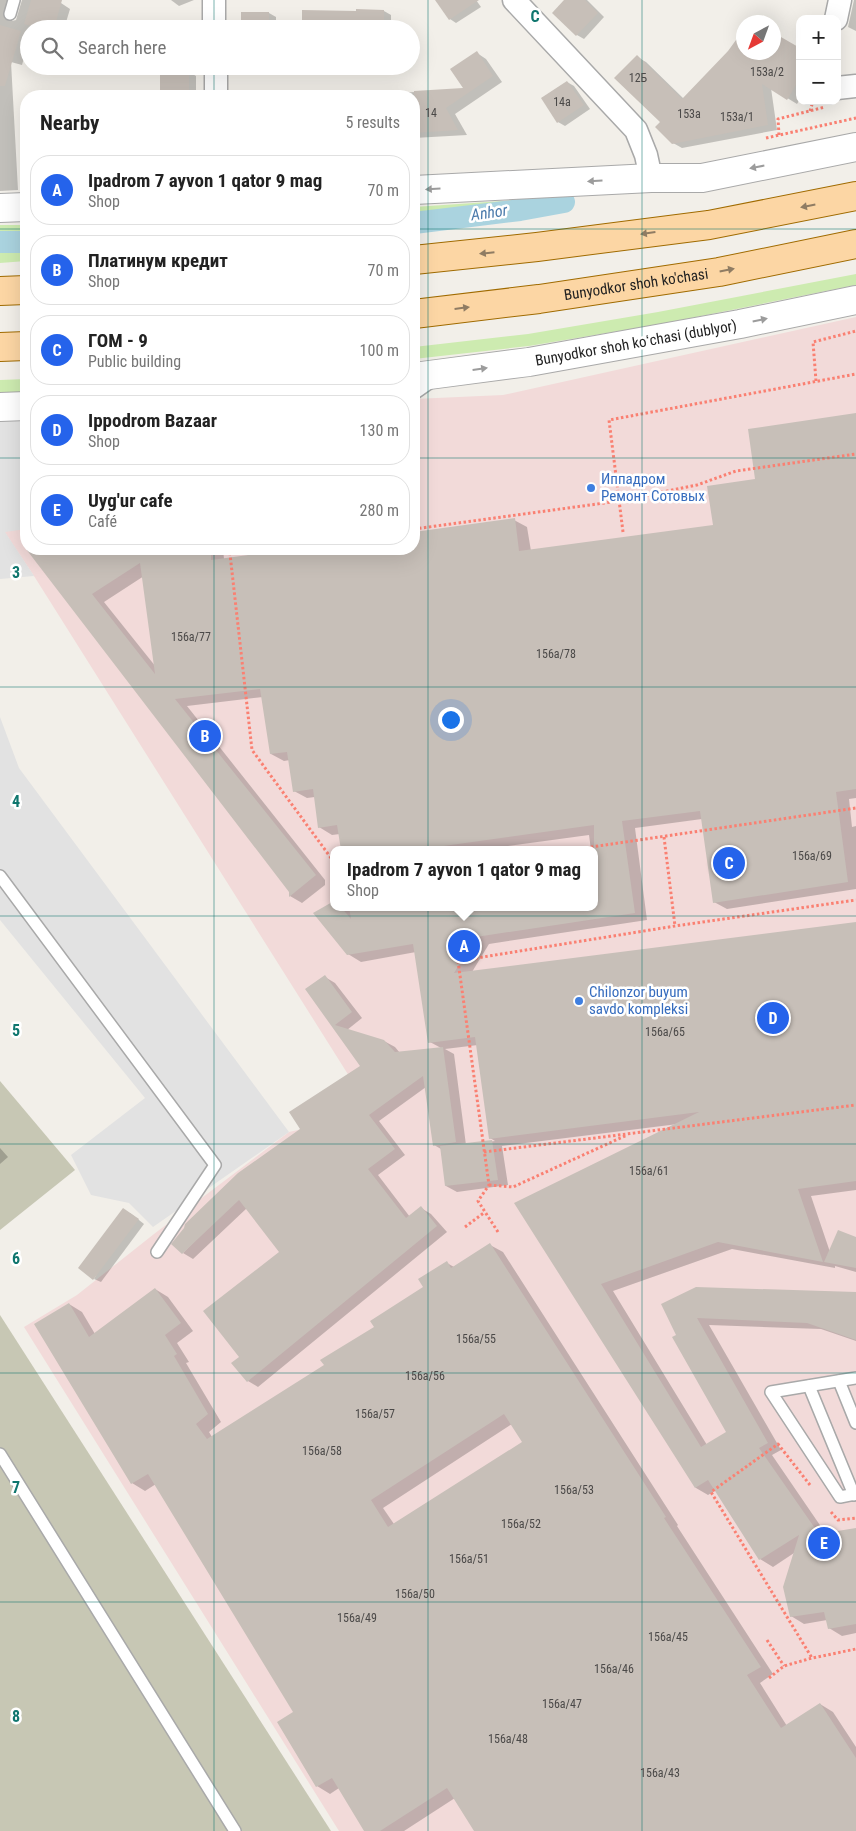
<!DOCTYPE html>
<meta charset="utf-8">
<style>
body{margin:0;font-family:"Roboto Condensed",sans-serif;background:#f6f6f6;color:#222}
.controls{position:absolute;right:15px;top:15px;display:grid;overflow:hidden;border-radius:10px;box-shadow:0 5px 20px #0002}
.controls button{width:45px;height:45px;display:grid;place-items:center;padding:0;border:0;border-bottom:1px solid #e0e0e0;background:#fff;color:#222;font:25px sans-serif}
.compass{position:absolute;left:736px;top:15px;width:45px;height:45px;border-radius:50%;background:#fff;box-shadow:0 5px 20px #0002;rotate:221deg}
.you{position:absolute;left:450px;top:719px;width:18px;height:18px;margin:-12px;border:4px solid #fff;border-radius:50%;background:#1a73e8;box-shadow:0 0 0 8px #1a73e833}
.badge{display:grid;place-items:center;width:32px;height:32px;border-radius:50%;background:#2563eb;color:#fff;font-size:16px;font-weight:700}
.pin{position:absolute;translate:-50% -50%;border:2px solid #fff;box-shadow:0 1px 5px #0006}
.popup{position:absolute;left:330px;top:846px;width:268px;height:65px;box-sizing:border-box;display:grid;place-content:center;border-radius:10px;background:#fff;filter:drop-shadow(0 1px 4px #0005);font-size:16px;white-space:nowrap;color:#767676}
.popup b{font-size:19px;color:#222}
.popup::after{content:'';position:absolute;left:50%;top:100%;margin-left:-10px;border:10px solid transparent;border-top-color:#fff}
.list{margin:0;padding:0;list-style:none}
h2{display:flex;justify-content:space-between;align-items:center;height:65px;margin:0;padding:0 20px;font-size:21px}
h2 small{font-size:16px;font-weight:400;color:#767676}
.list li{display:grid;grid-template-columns:32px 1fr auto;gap:15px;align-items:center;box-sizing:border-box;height:70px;margin:0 10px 10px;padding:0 10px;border:1px solid #e0e0e0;border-radius:20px}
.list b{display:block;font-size:19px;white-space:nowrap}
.list p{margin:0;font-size:16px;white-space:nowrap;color:#767676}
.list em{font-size:16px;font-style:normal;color:#767676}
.icon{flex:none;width:28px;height:28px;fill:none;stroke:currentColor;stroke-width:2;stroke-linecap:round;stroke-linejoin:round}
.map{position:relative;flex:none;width:856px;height:1831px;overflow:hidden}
.search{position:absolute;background:#fff;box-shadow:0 5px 20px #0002;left:20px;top:20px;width:400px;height:55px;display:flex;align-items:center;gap:12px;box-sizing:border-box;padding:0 18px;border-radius:28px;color:#767676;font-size:19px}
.panel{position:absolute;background:#fff;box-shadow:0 5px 20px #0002;left:20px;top:90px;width:400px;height:465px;border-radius:20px}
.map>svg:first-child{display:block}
.commercial{fill:#f2dad9;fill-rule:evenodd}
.construction{fill:#c7c7b4}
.grass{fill:#cdebb0}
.parking{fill:#e2e2e2}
.shadow{fill:#0003;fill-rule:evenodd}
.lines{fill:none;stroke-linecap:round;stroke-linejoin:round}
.canal{stroke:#aad3df;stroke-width:22}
.building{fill:#c7bfb8;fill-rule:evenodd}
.service-casing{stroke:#a9a9a9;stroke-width:14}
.minor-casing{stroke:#a9a9a9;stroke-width:25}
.tertiary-casing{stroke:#a9a9a9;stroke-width:30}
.primary-casing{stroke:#a06b00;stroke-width:30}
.path{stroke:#fa8072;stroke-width:3;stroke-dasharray:2.5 2.5;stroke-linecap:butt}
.service{stroke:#fff;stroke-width:11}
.minor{stroke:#fff;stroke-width:22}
.tertiary{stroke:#fff;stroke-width:28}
.primary{stroke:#fcd6a4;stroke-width:28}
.oneway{fill:#9c9c9c}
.oneway2{fill:#8f7c63}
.grid{fill:none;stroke:#0f766e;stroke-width:1;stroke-opacity:0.55}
.shop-dot{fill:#3f7fe0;stroke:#fff;stroke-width:2}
.labels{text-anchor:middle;stroke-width:5;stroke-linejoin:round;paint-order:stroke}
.number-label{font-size:12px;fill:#4b4948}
.street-label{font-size:15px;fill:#222;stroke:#fff}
.shop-label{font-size:15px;fill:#366cbe;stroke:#fff;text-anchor:start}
.water-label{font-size:16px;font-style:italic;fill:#4a7aab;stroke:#fff}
.grid-label{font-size:16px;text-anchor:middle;font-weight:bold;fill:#0f766e;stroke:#fff;stroke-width:5;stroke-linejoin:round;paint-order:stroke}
</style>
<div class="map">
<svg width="856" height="1831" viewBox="0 0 856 1831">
<rect width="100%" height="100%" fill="#f2efe9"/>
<path class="commercial" d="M 856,317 L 856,1831 L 339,1831 L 24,1327 L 77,1295 L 154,1234 L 289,1132 L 311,1127 L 361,1095 L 34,576 L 0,525 L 26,418 L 26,549 L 414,549 L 414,399 L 503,395 ZM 334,850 L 594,850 L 594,907 L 334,907 Z"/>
<g class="construction">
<polygon points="0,1081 75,1170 0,1230"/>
<polygon points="0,1315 331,1831 0,1831"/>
</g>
<g class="grass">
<polygon points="530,199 536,202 414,218 414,207"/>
<polygon points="0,225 26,225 26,261 0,263"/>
<polygon points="856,274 856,285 661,324 529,346 414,359 414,347 528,334 658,312"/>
<polygon points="26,379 26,392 0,393 0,380"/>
</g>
<g class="parking">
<polygon points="26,418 26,529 5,532 34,576 0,579 0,419"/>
<polygon points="0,717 19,768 289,1132 153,1227 129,1203 91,1195 71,1155 145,1098 0,920"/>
</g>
<g class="shadow">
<polygon points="0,0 17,0 12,21 16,20 22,0 49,0 61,3 70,9 64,29 29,29 29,40 22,65 11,62 18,190 0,191"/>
<polygon points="171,0 194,0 179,6"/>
<polygon points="436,0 476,0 481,7 456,23 450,19"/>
<polygon points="566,0 587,0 604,17 584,39 577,35"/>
<polygon points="854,0 856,0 856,31 848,27"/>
<polygon points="384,11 391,15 391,29 303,29 357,12"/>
<polygon points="269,13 276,17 276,29 242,29"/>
<polygon points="774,35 800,49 800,99 797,104 771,88 777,130 682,148 673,143 662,122 637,57 646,62 684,99 730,51 774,52"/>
<polygon points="477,53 486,59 502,82 455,114 467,135 414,138 414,96 350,96 465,89"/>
<polygon points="162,72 189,72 196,76 196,96 162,96"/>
<polygon points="567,82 574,86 590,109 565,126 558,122"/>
<polygon points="74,95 101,95 103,96 74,96"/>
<path d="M 856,414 L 856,798 L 849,799 L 852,827 L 856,826 L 856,889 L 727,909 L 714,902 L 702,819 L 635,828 L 647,920 L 489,944 L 472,972 L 856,923 L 856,1190 L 811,1196 L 830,1252 L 856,1238 L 856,1272 L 835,1266 L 835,1268 L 732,1249 L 613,1291 L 707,1445 L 728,1432 L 662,1304 L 856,1293 L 856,1341 L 821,1329 L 709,1325 L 781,1450 L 772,1455 L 826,1534 L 856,1530 L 856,1633 L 842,1636 L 829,1628 L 827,1620 L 804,1624 L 791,1616 L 794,1553 L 773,1567 L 760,1559 L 716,1490 L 708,1495 L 696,1488 L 516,1204 L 678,1124 L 502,1146 L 508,1185 L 457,1192 L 446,1186 L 441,1149 L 434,1145 L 426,1087 L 379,1121 L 405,1155 L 378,1175 L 410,1217 L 421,1208 L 431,1214 L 447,1232 L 258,1387 L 248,1381 L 240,1357 L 281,1252 L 247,1208 L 193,1259 L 183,1253 L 362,1066 L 307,990 L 325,977 L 335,983 L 362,1018 L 347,1030 L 384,1041 L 395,1047 L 400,1053 L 441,1048 L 430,1042 L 416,952 L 361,962 L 348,954 L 315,913 L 334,903 L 334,907 L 345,907 L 351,910 L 594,907 L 594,850 L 591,850 L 589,835 L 478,850 L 342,850 L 340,834 L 332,835 L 319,827 L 315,797 L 307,798 L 294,791 L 290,760 L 284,761 L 271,754 L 263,697 L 187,706 L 325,880 L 325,885 L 302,903 L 290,896 L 290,892 L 28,549 L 223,549 L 224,559 L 301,549 L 414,549 L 414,533 L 514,520 L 527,527 L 531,551 L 714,526 L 756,480 ZM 144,576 L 156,667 L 104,602 ZM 478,1045 L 490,1138 L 495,1141 L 466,1145 L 454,1054 L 445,1049 Z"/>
<polygon points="0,1148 8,1157 0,1164"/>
<polygon points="130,1213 144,1224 101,1282 94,1279"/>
<path d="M 490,1245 L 503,1252 L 678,1525 L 677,1526 L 773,1674 L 760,1683 L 787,1726 L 820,1704 L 833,1712 L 856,1747 L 856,1831 L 475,1831 L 455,1798 L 404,1831 L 365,1831 L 339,1788 L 330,1794 L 317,1786 L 295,1713 L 156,1484 L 145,1491 L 132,1483 L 69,1304 L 82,1312 L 95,1334 L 155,1289 L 168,1297 L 193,1331 L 177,1343 L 189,1362 L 186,1363 L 221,1422 L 209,1432 L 212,1437 L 325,1366 L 425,1288 L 447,1263 L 454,1267 ZM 512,1424 L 524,1442 L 394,1524 L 383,1508 Z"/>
</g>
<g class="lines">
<g class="canal">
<polyline points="414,223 520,210 564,202"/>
<polyline points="0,242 26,242"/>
</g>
</g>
<g class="building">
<polygon points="31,0 62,0 54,29 41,29 24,24"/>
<polygon points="435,0 479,0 449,20"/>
<polygon points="564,0 585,0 598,13 576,36 552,13"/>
<polygon points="356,9 384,10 384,29 302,29 302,10 356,11"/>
<rect x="241" y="12" width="28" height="17"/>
<polygon points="0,25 21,31 5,86 0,86"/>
<polygon points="744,29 744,52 774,52 774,33 800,48 800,78 787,100 762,84 768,125 672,144 655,127 660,122 614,78 637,55 682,99 728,51"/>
<polygon points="477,51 493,76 446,108 458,130 414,133 414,91 463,88 450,69"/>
<rect x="160" y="71" width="29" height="25"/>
<polygon points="567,81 584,105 557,123 541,98"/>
<path d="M 856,413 L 856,789 L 836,792 L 848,882 L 713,903 L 700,811 L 622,821 L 635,913 L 476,937 L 454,973 L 856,922 L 856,1181 L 798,1189 L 823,1262 L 718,1242 L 601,1284 L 701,1447 L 726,1432 L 672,1337 L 676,1335 L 661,1304 L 696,1287 L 856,1292 L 856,1340 L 807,1323 L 697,1318 L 768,1443 L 759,1448 L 819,1534 L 856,1528 L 856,1624 L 828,1629 L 824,1612 L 790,1617 L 783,1587 L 799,1535 L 759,1560 L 708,1480 L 695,1488 L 514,1203 L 699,1112 L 489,1139 L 475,1037 L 428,1043 L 413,944 L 347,955 L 313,913 L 334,901 L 334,907 L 341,907 L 351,919 L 349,907 L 594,907 L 594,825 L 415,850 L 341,850 L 337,825 L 318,828 L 313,789 L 293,792 L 287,752 L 270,754 L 260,689 L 175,699 L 316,875 L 289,897 L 289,892 L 26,549 L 211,549 L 211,560 L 292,549 L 414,549 L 414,532 L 515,518 L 519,551 L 713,525 L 707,486 L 755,479 L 748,429 ZM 140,563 L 155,674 L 92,594 Z"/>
<polygon points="325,975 352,1012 335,1025 384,1040 395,1052 443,1047 456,1142 433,1146 423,1076 369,1115 395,1149 368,1169 406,1218 421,1206 437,1226 247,1382 231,1363 239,1357 203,1311 279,1252 239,1200 182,1254 171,1244 184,1228 185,1224 238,1173 300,1129 289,1112 360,1066 305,989"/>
<polygon points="492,1140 498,1180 445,1186 440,1146"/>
<polygon points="123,1208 139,1219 93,1280 78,1268"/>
<polygon points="838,1230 856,1237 856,1268 824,1262"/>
<path d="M 490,1243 L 666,1517 L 664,1518 L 761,1667 L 747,1675 L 781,1728 L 820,1703 L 856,1758 L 856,1831 L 474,1831 L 447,1788 L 380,1831 L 364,1831 L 332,1778 L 316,1787 L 277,1722 L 293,1712 L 148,1474 L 131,1484 L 34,1324 L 69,1303 L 89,1337 L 155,1288 L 181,1323 L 165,1335 L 177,1354 L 174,1356 L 208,1414 L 196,1424 L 207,1439 L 324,1365 L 320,1360 L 374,1327 L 370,1321 L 423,1287 L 418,1279 L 447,1261 L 451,1268 ZM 504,1414 L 522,1442 L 388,1527 L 371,1500 Z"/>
</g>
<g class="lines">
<g class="service-casing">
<g id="service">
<polyline points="10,14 14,0"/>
<polyline points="414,394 431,382"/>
<polyline points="0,876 215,1165 157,1252"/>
<polyline points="856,1378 771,1392 840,1497 856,1494"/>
<polyline points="839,1381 856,1423"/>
<polyline points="809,1386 854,1495"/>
<polyline points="0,1454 235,1831"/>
</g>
</g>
<g class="minor-casing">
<g id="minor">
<polyline points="214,0 214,29"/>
<polyline points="514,0 636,130 646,155 651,178"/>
<polyline points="836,19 840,0"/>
<polyline points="216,66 216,96"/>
<polyline points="837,88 856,86"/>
</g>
</g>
<g class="tertiary-casing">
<g id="tertiary">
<polyline points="414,190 651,178 702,178 856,147"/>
<polyline points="0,208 26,207"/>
<polyline points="414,377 529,362 740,324 856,300"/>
<polyline points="0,407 26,406"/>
</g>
</g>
<g class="primary-casing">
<g id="primary">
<polyline points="414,260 537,247 709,225 856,196"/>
<polyline points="0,291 26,290"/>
<path id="s1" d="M 414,314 L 539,299 L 719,272 L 856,244"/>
<polyline points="0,347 26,346"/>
</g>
</g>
<g class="path">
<polyline points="810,111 813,101"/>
<polyline points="779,135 778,119 825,107"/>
<polyline points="766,138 856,118"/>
<polyline points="816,381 813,342 856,331"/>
<polyline points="414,529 619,501 697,485 736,471 856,454"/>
<polyline points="623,532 609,420 856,374"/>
<polyline points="266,549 230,554 252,750 334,862"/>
<polyline points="664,837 675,926"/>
<polyline points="571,850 856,808"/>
<polyline points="484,1152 856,1105"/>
<polyline points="489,1185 513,1187 627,1135"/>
<polyline points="465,1227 485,1212"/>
<polyline points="498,1232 478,1201 489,1185 458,961 675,926 856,900"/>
<polyline points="810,1485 778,1444 711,1492 812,1658"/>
<polyline points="831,1512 838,1520 856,1518"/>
<polyline points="767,1640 784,1666"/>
<polyline points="769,1678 784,1666 812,1658 856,1649"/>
</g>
<use href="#service" class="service"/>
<use href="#minor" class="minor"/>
<use href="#tertiary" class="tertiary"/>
<use href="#primary" class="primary"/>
</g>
<defs><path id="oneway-solid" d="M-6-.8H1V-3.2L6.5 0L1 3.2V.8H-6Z" transform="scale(1.25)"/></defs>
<g class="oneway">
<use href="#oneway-solid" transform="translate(757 167) rotate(169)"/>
<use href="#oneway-solid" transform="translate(595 181) rotate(177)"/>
<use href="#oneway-solid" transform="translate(433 189) rotate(177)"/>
<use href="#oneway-solid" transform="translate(760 320) rotate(-12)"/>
<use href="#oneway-solid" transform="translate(480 369) rotate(-8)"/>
</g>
<g class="oneway2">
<use href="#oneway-solid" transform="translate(808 206) rotate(169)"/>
<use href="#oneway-solid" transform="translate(648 233) rotate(172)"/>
<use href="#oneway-solid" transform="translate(487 253) rotate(174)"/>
<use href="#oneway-solid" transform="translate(727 270) rotate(-11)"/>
<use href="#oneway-solid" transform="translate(462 308) rotate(-7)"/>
</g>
<path class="grid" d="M 214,0 L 214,29M 428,0 L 428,1831M 642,0 L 642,1831M 214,66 L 214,96M 0,229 L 26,229M 414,229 L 856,229M 0,458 L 26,458M 414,458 L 856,458M 214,549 L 214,1831M 0,687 L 856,687M 0,916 L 856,916M 0,1144 L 856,1144M 0,1373 L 856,1373M 0,1602 L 856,1602"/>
<g class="shop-dot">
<circle cx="591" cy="488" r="5"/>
<circle cx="579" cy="1001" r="5"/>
</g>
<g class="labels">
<g class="number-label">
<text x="767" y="76">153a/2</text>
<text x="638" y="82">12Б</text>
<text x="562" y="106">14a</text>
<text x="431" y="117">14</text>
<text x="689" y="118">153a</text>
<text x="737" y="121">153a/1</text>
<text x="191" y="641">156a/77</text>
<text x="556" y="658">156a/78</text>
<text x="812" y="860">156a/69</text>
<text x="665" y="1036">156a/65</text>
<text x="649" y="1175">156a/61</text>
<text x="476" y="1343">156a/55</text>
<text x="425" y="1380">156a/56</text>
<text x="375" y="1418">156a/57</text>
<text x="322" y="1455">156a/58</text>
<text x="574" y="1494">156a/53</text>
<text x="521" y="1528">156a/52</text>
<text x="469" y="1563">156a/51</text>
<text x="415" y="1598">156a/50</text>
<text x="357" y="1622">156a/49</text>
<text x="668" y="1641">156a/45</text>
<text x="614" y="1673">156a/46</text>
<text x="562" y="1708">156a/47</text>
<text x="508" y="1743">156a/48</text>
<text x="660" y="1777">156a/43</text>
</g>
<g class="street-label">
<text dy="5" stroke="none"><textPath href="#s1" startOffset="224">Bunyodkor shoh ko'chasi</textPath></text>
<text transform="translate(636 343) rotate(-10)" y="5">Bunyodkor shoh koʻchasi (dublyor)</text>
</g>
<g class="shop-label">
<text x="601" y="484">Иппадром<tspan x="601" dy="17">Ремонт Сотовых</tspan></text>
<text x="589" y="997">Chilonzor buyum<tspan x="589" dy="17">savdo kompleksi</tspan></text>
</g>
<g class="water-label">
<text transform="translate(489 212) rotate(-8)" y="6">Anhor</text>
</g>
</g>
<g class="grid-label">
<text x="535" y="22">C</text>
<text x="16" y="578">3</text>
<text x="16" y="807">4</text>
<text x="16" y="1036">5</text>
<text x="16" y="1264">6</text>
<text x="16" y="1493">7</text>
<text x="16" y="1722">8</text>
</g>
</svg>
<div class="controls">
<button>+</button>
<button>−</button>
</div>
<svg class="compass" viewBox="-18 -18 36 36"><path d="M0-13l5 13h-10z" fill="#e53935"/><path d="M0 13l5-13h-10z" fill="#767676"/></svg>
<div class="you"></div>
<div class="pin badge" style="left:464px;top:946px">A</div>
<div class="popup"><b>Ipadrom 7 ayvon 1 qator 9 mag</b>Shop</div>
<div class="pin badge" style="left:205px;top:736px">B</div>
<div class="pin badge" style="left:729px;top:863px">C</div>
<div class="pin badge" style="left:773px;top:1018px">D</div>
<div class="pin badge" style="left:824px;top:1543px">E</div>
<div class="search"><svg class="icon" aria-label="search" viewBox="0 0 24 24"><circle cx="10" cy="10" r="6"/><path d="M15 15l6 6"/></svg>Search here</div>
<section class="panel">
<h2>Nearby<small>5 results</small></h2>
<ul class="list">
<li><span class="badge">A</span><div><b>Ipadrom 7 ayvon 1 qator 9 mag</b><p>Shop</p></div><em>70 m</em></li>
<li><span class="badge">B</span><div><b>Платинум кредит</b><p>Shop</p></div><em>70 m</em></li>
<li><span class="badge">C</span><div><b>ГОМ - 9</b><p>Public building</p></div><em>100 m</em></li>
<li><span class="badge">D</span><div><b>Ippodrom Bazaar</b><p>Shop</p></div><em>130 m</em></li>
<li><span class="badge">E</span><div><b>Uyg'ur cafe</b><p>Café</p></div><em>280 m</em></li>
</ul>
</section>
</div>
